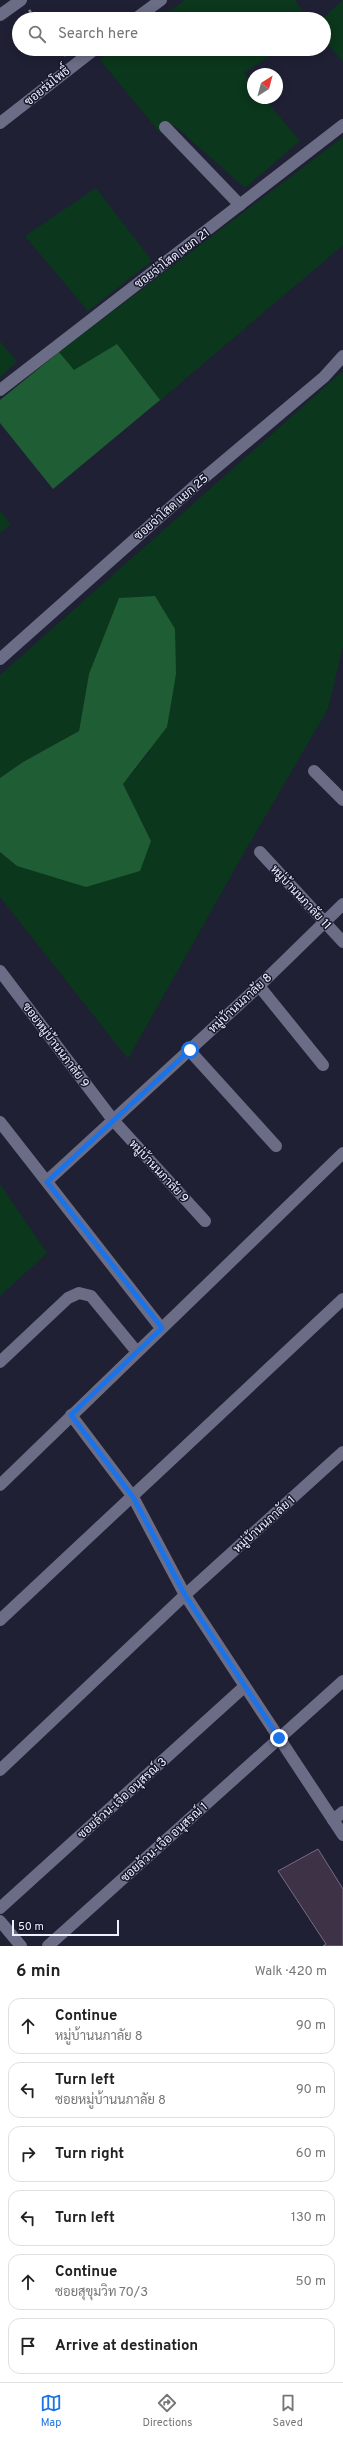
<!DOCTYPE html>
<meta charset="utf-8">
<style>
body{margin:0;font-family:Overpass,Sarabun,sans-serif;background:#f2f2f2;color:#222}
.compass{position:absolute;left:247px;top:68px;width:36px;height:36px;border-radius:50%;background:#fff;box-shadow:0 2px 10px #0003;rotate:36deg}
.scale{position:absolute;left:12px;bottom:10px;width:107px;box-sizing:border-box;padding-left:4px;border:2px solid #eef0fe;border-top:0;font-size:11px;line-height:14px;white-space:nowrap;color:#eef0fe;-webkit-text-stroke:3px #16162a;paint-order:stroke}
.stop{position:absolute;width:12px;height:12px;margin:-9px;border:3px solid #1a73e8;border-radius:50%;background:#fff}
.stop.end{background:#1a73e8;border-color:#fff;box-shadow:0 1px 4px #0008}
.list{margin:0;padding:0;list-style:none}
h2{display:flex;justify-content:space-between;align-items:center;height:52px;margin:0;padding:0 16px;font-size:17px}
h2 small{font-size:13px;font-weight:400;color:#767676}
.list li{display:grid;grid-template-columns:26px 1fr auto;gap:12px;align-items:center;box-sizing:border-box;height:56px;margin:0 8px 8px;padding:0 8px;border:1px solid #e0e0e0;border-radius:12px}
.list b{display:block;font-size:15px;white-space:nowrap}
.list p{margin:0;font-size:13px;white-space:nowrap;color:#767676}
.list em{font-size:13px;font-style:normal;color:#767676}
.icon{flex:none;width:22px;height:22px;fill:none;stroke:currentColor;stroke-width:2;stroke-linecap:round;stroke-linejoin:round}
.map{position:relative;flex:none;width:343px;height:1946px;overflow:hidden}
.search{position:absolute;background:#fff;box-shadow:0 2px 10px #0003;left:12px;right:12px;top:12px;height:44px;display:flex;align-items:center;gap:10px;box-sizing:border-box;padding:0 14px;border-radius:22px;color:#767676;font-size:15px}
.sheet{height:436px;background:#fff}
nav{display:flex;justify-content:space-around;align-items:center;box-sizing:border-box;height:56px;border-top:1px solid #e0e0e0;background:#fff;font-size:11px;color:#767676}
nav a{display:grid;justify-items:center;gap:2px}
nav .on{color:#1a73e8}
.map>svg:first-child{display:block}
.green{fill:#0b371c}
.forest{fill:#1f5d35}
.building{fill:#3d3246;stroke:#776b82}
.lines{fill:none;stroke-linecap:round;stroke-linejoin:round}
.path{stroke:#848697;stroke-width:2.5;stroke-dasharray:3 3;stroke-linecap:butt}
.minor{stroke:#6b6d86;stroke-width:12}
.route{stroke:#1a73e8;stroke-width:5}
.labels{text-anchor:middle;stroke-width:3;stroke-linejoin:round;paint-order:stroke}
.street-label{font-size:12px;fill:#eef0fe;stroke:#16162a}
</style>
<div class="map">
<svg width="343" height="1946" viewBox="0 0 343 1946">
<rect width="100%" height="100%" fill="#1f2034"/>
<g class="green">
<polygon points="185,0 295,0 308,19 158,19"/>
<polygon points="343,0 343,62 324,39 324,19 322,19"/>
<polygon points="115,49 280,49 244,73 253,84 253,98 264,98 300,141 245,188 174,125 161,134 100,60"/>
<polygon points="343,137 343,245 156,404 74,370 59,352"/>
<polygon points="96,188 152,261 88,311 25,236"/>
<polygon points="0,341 17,362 0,377"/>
<polygon points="343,371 343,646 328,709 241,858 128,1059 0,897 0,852 17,866 151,841 123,784 150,751 89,674 79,731 23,762 0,778 0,675"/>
<polygon points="0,511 11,524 0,533"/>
<polygon points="0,1184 47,1253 0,1296"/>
</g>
<g class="forest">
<polygon points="117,344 160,400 53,489 0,423 0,400 59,352 74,370"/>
<polygon points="155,596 175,629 176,674 167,727 123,784 151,841 140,871 86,887 17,866 0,852 0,778 23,762 79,731 89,674 119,598"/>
</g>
<polygon class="building" points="318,1849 343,1889 343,1946 323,1946 326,1944 278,1871"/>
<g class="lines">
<g class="path">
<polyline points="29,10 36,19"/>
<polyline points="60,49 66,56"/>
</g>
<g class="minor">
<polyline points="0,15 21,0"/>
<polyline points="135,19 161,0"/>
<polyline points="0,123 95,49"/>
<polyline points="165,127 240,205"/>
<polyline points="0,390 343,125"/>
<polyline points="0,659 199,482 324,377 343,356"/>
<polyline points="314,771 343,800"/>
<polyline points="260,852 343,942"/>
<polyline points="0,971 113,1120 205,1221"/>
<polyline points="259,986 323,1065"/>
<polyline points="189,1050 276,1146"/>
<polyline points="0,1122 161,1328"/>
<polyline points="47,1181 259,986 343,904"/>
<polyline points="0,1362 68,1298 79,1293 91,1296 137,1352"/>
<polyline points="71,1415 133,1497 185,1595 343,1835"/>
<polyline points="0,1485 343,1153"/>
<polyline points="0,1620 343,1299"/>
<polyline points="0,1770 185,1595 343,1452"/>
<polyline points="333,1820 343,1812"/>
<polyline points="0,1908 244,1687"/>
<polyline points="0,1921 21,1946"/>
<polyline points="48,1946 343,1681"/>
</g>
</g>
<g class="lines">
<polyline class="route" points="190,1050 47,1182 162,1328 71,1415 133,1497 185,1595 279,1738"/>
</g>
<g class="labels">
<g class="street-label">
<text transform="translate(47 86) rotate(-39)" y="4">ซอยร่มโพธิ์</text>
<text transform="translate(172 258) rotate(-37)" y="4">ซอยจ่าโสด แยก 21</text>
<text transform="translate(171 507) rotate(-41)" y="4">ซอยจ่าโสด แยก 25</text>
<text transform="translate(301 897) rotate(47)" y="4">หมู่บ้านนภาลัย 11</text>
<text transform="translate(240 1003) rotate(-43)" y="4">หมู่บ้านนภาลัย 8</text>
<text transform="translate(56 1045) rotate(53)" y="4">ซอยหมู่บ้านนภาลัย 9</text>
<text transform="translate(159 1171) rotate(47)" y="4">หมู่บ้านนภาลัย 9</text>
<text transform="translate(264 1524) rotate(-42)" y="4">หมู่บ้านนภาลัย 1</text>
<text transform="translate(122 1798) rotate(-42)" y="4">ซอยล้วน-เจือ อนุสรณ์ 3</text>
<text transform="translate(164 1842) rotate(-42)" y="4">ซอยล้วน-เจือ อนุสรณ์ 1</text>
</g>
</g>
</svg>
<svg class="compass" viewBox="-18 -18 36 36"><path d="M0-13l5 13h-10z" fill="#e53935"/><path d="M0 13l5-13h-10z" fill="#767676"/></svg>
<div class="scale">50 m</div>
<div class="stop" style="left:190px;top:1050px"></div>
<div class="stop end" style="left:279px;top:1738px"></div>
<div class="search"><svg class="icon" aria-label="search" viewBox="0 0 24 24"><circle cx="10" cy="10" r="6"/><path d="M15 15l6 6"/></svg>Search here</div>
</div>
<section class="sheet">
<h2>6 min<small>Walk · 420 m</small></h2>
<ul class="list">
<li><svg class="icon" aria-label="ahead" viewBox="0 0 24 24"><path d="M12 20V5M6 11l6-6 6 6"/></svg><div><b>Continue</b><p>หมู่บ้านนภาลัย 8</p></div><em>90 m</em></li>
<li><svg class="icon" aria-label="left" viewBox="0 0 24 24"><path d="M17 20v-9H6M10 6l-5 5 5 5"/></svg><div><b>Turn left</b><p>ซอยหมู่บ้านนภาลัย 8</p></div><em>90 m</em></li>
<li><svg class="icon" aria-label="right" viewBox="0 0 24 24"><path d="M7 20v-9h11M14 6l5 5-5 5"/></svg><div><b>Turn right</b></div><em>60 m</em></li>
<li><svg class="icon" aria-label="left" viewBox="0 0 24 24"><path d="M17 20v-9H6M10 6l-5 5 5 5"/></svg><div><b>Turn left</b></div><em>130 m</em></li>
<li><svg class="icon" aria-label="ahead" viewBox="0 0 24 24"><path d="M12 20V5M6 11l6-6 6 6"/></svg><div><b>Continue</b><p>ซอยสุขุมวิท 70/3</p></div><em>50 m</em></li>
<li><svg class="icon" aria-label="arrive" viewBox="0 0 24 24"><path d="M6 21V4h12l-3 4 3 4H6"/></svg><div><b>Arrive at destination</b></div></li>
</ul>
</section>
<nav>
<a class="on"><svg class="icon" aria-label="map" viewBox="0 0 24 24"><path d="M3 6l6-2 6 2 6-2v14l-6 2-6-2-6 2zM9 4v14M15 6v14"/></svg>Map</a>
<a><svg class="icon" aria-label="directions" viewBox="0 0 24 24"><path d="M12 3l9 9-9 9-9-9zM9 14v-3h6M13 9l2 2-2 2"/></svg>Directions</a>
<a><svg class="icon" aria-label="saved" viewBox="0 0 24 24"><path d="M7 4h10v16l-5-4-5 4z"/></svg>Saved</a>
</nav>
